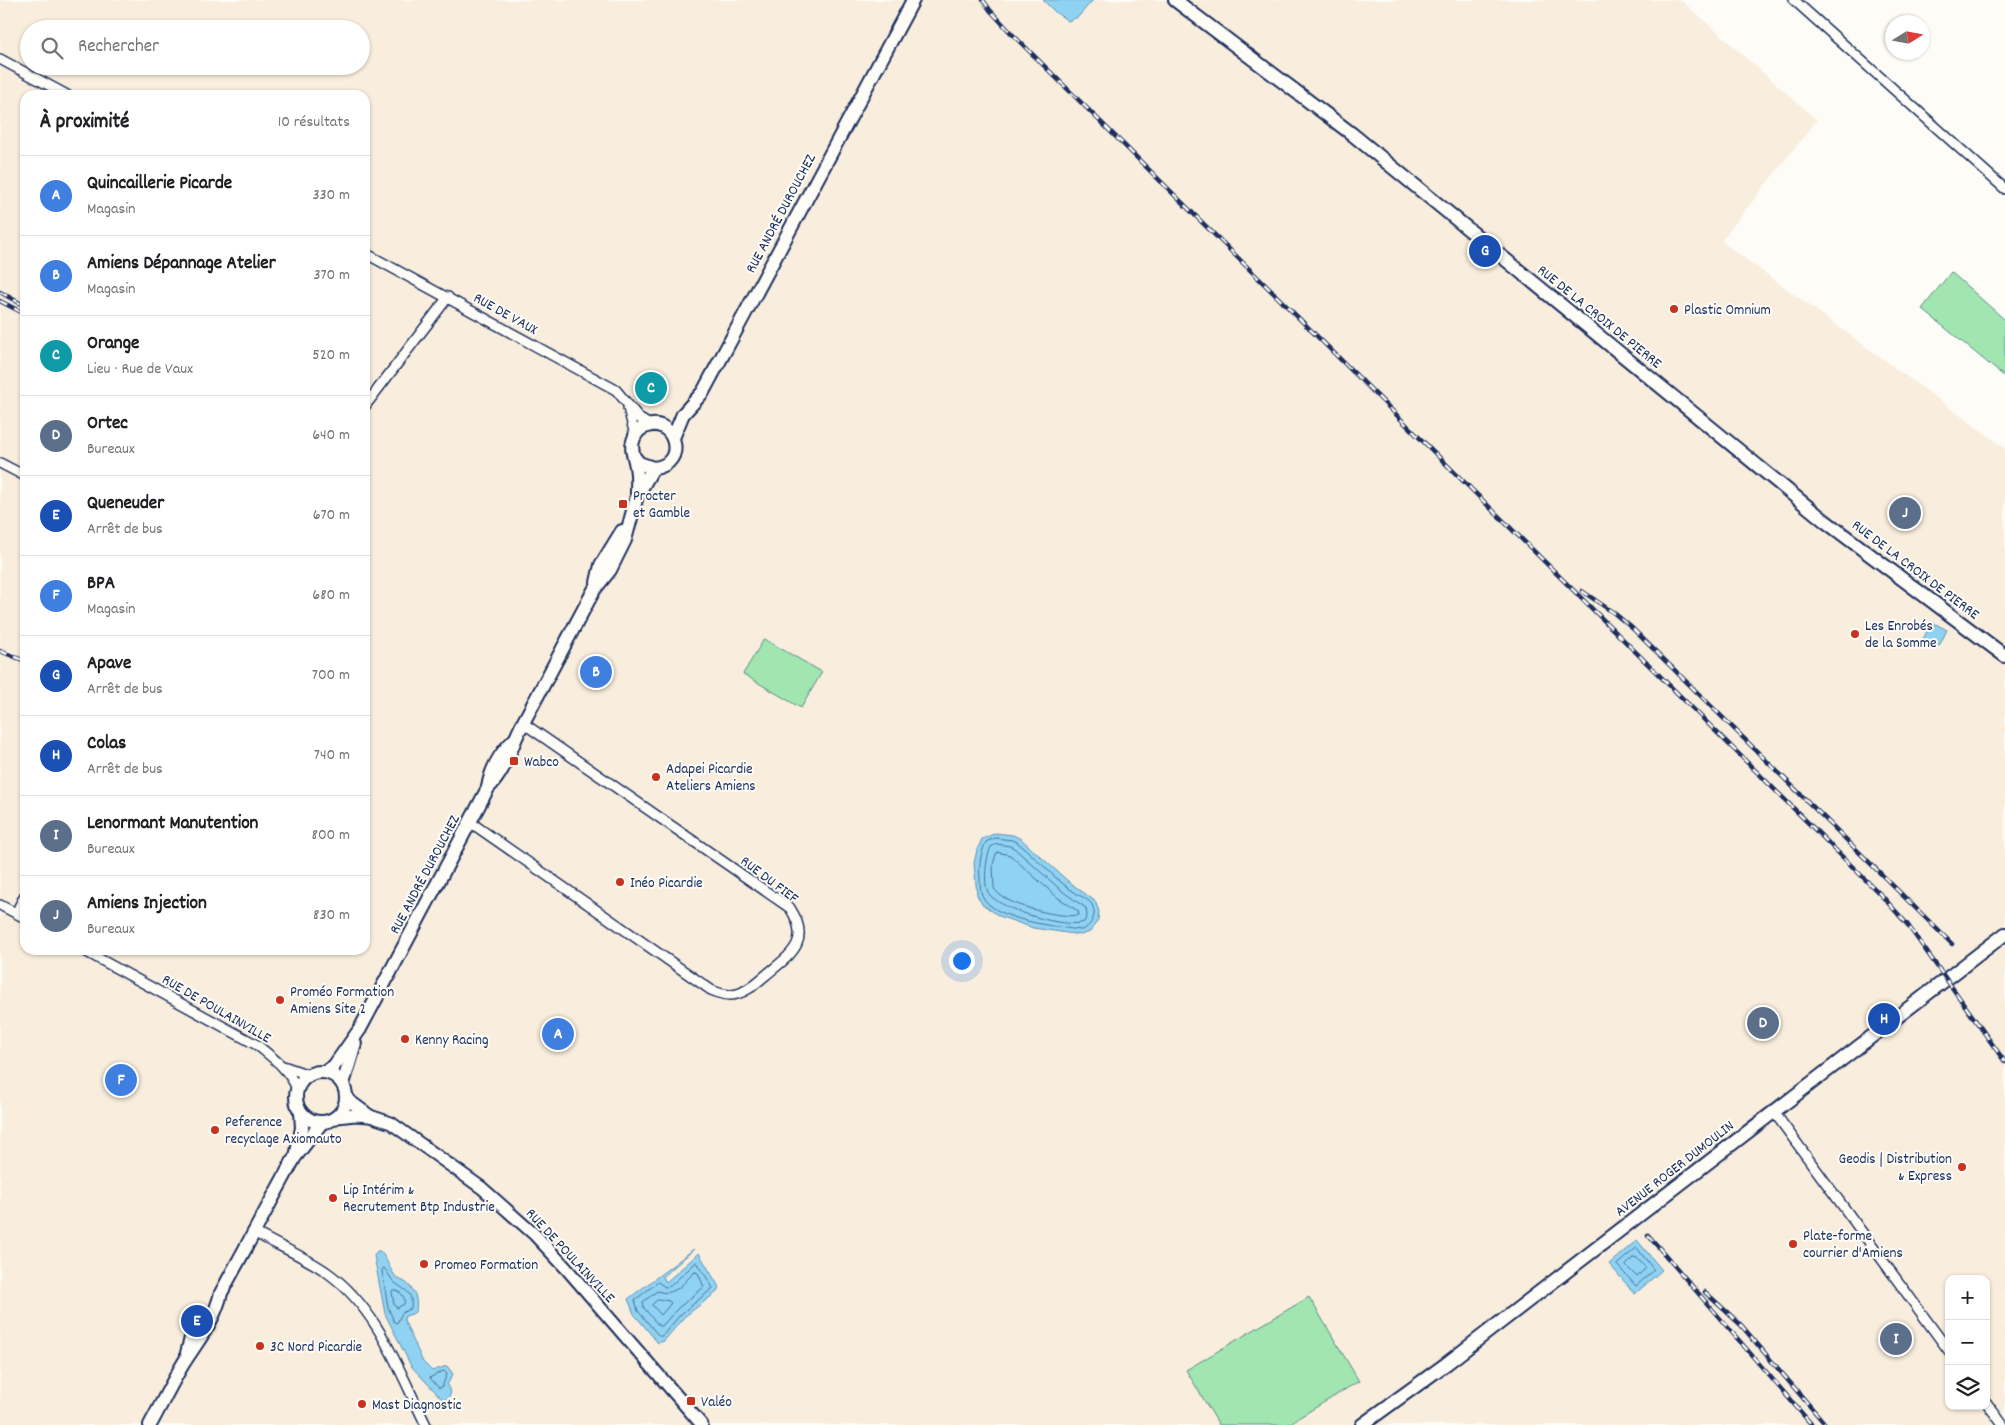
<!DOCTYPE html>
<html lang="fr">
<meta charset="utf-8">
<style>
body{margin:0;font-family:Dekko,sans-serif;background:#f6f6f6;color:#202124}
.controls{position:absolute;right:15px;bottom:15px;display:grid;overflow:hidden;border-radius:10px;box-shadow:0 1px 4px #0004}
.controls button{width:45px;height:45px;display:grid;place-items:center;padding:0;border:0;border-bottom:1px solid #e0e0e0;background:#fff;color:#202124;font:25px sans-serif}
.compass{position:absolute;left:1885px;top:15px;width:45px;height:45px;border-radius:50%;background:#fff;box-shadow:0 1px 4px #0004;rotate:79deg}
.you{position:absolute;left:961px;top:960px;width:18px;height:18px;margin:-12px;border:4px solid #fff;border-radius:50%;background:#1a73e8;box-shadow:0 0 0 8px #1a73e833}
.badge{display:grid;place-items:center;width:32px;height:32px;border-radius:50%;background:#d93025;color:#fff;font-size:16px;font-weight:700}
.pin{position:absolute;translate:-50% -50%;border:2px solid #fff;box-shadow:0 1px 5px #0006}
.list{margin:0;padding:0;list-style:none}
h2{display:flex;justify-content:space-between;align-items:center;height:65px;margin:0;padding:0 20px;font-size:21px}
h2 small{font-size:16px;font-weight:400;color:#757577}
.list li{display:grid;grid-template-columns:32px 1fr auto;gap:15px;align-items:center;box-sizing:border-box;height:80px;padding:0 20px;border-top:1px solid #e0e0e0}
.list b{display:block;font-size:19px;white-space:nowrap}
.list p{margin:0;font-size:16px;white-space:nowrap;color:#757577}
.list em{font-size:16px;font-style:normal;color:#757577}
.icon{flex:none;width:28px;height:28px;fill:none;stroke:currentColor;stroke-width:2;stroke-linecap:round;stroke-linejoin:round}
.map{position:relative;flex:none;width:2005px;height:1425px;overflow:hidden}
.search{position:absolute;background:#fff;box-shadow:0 1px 4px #0004;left:20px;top:20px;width:350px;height:55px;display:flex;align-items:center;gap:12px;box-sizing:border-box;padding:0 18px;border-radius:28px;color:#757577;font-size:19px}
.panel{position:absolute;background:#fff;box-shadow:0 1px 4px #0004;left:20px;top:90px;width:350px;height:865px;border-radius:15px}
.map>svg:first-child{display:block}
.built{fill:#f9eedd;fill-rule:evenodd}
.green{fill:#a1e5b1;stroke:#5e8a88}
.water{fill:#8fd2f1;stroke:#6191b6}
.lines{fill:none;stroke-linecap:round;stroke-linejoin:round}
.shore{stroke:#497099;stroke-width:1}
.minor-casing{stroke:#1b2f5e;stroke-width:12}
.tertiary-casing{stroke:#1b2f5e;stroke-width:15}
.secondary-casing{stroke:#1b2f5e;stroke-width:16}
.minor{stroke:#fdfcf7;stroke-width:9}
.tertiary{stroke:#fdfcf7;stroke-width:11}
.secondary{stroke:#fdfcf7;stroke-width:12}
.rail-casing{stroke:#1b2f5e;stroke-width:4.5}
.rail{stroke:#fdfcf7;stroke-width:2.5;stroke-dasharray:8;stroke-linecap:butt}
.poi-dot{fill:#c8321e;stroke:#fdfcf7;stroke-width:2}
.labels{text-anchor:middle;stroke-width:4;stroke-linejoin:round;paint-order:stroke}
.street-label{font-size:15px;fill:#1b2f5e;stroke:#fdfcf7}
.poi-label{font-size:15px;fill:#1b2f5e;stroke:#fdfcf7;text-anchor:start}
</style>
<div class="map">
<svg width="2005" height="1425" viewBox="0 0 2005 1425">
<rect width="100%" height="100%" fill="#fdfcf7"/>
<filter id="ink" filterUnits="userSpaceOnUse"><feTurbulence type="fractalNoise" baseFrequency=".02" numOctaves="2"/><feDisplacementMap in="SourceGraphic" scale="10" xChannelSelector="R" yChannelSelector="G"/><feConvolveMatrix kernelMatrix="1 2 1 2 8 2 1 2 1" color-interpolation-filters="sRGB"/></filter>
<g filter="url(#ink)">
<path class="built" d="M 0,0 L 1681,0 L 1817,120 L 1721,241 L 2005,448 L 2005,1425 L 0,1425 ZM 29,29 L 361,29 L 361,66 L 29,66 ZM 25,95 L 365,95 L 365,950 L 25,950 ZM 1949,1279 L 1986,1279 L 1986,1406 L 1949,1406 Z"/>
<g class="green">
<polygon points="1951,272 2005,320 2005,377 1922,309"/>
<polygon points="764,639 822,672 801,708 743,674"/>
<polygon points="1309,1297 1359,1381 1287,1425 1219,1425 1186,1370"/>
</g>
<g class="water">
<polygon points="1043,0 1093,0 1078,17 1068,21 1055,12"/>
<polygon points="1932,622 1947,630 1939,646 1923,639"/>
<polygon points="996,833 1013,835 1021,839 1069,882 1095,901 1099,911 1098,920 1090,932 1081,935 1033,928 999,916 982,904 977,895 974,863 977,850 982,839"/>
<polygon points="1637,1240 1662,1270 1635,1294 1609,1264"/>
<polygon points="694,1249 663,1277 666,1282 699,1253 719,1287 717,1292 684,1317 664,1341 658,1343 634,1314 628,1299"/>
<path d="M 377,1251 L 380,1251 C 387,1258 390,1271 397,1278 C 399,1280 402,1280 405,1282 C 415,1289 418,1299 416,1311 L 412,1314 L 405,1316 L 404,1320 L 423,1362 L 432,1371 L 447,1366 L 453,1374 L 447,1385 L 451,1393 L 447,1400 L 443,1400 L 411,1366 L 385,1314 L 374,1256 Z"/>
</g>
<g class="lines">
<g class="shore">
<path d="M 996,838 L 1012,840 L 1018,843 C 1038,859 1055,880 1077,894 C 1082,897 1090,900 1092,905 C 1098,915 1090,928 1081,930 C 1058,927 991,920 982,895 C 980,890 980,884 980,879 C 979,866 980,854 986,842 Z"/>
<path d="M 997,844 L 1010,846 L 1014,848 L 1062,891 L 1086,908 L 1087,916 L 1084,922 C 1066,929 1002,910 990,895 C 982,887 986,857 991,847 Z"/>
<path d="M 997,852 L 1010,855 L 1057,897 L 1078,911 L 1079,915 C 1063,919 1001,905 994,888 L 993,865 Z"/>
<polygon points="1637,1248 1654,1270 1636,1286 1617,1265"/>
<polygon points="1634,1257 1637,1258 1646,1268 1637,1277 1626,1266"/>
<polygon points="697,1262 713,1288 681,1314 662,1336 659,1336 638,1311 635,1300 658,1282 665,1287 670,1286"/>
<path d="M 384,1268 C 388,1272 390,1278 394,1282 C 405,1291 413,1291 411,1308 L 402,1313 L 397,1323 L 394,1322 L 388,1307 L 382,1271 Z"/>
<path d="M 695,1272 L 698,1273 L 704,1287 L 677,1309 L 662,1326 L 659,1326 L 644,1308 L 643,1302 L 657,1291 C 676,1297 682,1283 695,1272 Z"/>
<path d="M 393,1290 C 400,1290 406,1297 404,1304 L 397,1308 L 394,1305 L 392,1292 Z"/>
<polygon points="659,1299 669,1301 671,1303 661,1315 652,1305"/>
<polygon points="444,1371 447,1374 442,1387 439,1388 430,1378"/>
</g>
<g class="minor-casing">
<g id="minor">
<polyline points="1794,0 2005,189"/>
<polyline points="0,59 67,95"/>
<polyline points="365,253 616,390 640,419 650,425"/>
<polyline points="365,406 448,297"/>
<polyline points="628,408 635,435"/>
<polyline points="0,463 25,476"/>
<path d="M 470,822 L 711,990 C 719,993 728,997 737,994 C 749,991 757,982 766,975 C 791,954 812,942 790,908 L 523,723"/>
<polyline points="0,905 25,918"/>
<polyline points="16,913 25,895"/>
<path d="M 83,950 L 257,1045 C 273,1058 289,1069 297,1089"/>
<polyline points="283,1066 309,1075"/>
<polyline points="1774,1112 1949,1351"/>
<path d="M 254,1232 C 278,1246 306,1257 328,1273 C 378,1309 399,1371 426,1425"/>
<polyline points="1986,1402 2003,1425"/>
</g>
</g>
<g class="tertiary-casing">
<g id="tertiary">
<polyline points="346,1095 351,1102 370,1116"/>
<polyline points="337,1117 355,1115 370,1116 391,1123 482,1188 535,1235 566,1268 702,1425"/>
</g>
</g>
<g class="secondary-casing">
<g id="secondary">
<polyline points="1175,0 1352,134 1825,521 2005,656"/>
<polyline points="673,438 683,414 703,392 913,0"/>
<path d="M 635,458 L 639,463 L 653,468 C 690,465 674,414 645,427 C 639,429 635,434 633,441 C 630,449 635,458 636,467 C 638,476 637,485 637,494"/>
<polyline points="597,582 601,565 622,531"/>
<path d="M 488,788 C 491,768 500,753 514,740"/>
<circle cx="321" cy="1097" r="25"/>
<path d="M 325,1072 L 334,1066 L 360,1029 L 488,788 C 507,769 511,745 523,723 L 594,590 L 610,570 L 625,540 L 637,496 L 653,468"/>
<polyline points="343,1084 355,1044"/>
<polyline points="297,1152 302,1128 301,1112"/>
<polyline points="187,1353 191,1338 205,1313"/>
<path d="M 150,1425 C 161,1405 171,1384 183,1364 C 198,1340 214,1322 221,1293 L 295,1157 L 322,1122"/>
<polyline points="1362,1425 1446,1364 2005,934"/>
</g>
</g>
<use href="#minor" class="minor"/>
<use href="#tertiary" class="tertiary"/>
<use href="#secondary" class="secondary"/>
<g class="rail-casing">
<g id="rail">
<polyline points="983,0 990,10 1012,34 1882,896 1907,924 2005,1062"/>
<polyline points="0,292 25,306"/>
<polyline points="0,301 25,314"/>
<polyline points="1582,591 1614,613 1632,628 1952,944"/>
<polyline points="0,651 25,661"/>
<polyline points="1648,1235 1812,1425"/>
<polyline points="1705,1292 1741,1325 1826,1425"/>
</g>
</g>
<use href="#rail" class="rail"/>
</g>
</g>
<g class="poi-dot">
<circle cx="1674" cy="309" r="5"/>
<rect x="618" y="499" width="10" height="10" rx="2.5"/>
<circle cx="1855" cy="634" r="5"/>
<rect x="509" y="756" width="10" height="10" rx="2.5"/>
<circle cx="656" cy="777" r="5"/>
<circle cx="620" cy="882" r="5"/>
<circle cx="280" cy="1000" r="5"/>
<circle cx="405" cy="1039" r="5"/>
<circle cx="215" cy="1130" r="5"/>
<circle cx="1962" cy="1167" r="5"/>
<circle cx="333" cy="1198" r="5"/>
<circle cx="1793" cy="1244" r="5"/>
<circle cx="424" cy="1264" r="5"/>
<circle cx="260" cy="1346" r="5"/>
<rect x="686" y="1396" width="10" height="10" rx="2.5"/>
<circle cx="362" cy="1404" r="5"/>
</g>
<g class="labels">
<g class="street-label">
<text transform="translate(780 213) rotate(-62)" y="5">RUE ANDRÉ DUROUCHEZ</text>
<text transform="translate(506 313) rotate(29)" y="5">RUE DE VAUX</text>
<text transform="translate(1600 316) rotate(39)" y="5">RUE DE LA CROIX DE PIERRE</text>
<text transform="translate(1916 569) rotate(37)" y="5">RUE DE LA CROIX DE PIERRE</text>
<text transform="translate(424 874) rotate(-62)" y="5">RUE ANDRÉ DUROUCHEZ</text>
<text transform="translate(770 879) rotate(37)" y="5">RUE DU FIEF</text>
<text transform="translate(217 1008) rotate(30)" y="5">RUE DE POULAINVILLE</text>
<text transform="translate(1674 1168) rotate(-38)" y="5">AVENUE ROGER DUMOULIN</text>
<text transform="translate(571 1255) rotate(47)" y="5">RUE DE POULAINVILLE</text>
</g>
<g class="poi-label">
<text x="1684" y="314">Plastic Omnium</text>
<text x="633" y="500">Procter<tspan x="633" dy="17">et Gamble</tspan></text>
<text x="1865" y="630">Les Enrobés<tspan x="1865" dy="17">de la Somme</tspan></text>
<text x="524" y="766">Wabco</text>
<text x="666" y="773">Adapei Picardie<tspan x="666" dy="17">Ateliers Amiens</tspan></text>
<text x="630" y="887">Inéo Picardie</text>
<text x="290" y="996">Proméo Formation<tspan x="290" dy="17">Amiens Site 2</tspan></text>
<text x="415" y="1044">Kenny Racing</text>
<text x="225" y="1126">Peference<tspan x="225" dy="17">recyclage Axiomauto</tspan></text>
<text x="1952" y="1163" text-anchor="end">Geodis | Distribution<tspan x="1952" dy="17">&amp; Express</tspan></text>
<text x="343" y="1194">Lip Intérim &amp;<tspan x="343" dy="17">Recrutement Btp Industrie</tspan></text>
<text x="1803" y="1240">Plate-forme<tspan x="1803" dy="17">courrier d'Amiens</tspan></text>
<text x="434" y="1269">Promeo Formation</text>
<text x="270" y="1351">3C Nord Picardie</text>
<text x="701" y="1406">Valéo</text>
<text x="372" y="1409">Mast Diagnostic</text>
</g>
</g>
</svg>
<div class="controls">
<button>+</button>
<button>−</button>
<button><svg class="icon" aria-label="layers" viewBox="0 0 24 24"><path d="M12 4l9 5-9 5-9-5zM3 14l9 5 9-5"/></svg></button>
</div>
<svg class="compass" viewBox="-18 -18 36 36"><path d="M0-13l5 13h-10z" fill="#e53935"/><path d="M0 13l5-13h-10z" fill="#757577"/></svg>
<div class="you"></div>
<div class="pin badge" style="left:558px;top:1034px;background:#3f7fe0">A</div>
<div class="pin badge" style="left:596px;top:672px;background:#3f7fe0">B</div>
<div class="pin badge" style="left:651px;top:388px;background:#0f9aa8">C</div>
<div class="pin badge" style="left:1763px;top:1023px;background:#5c6f8a">D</div>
<div class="pin badge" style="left:197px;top:1321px;background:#1a4fb4">E</div>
<div class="pin badge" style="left:121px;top:1080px;background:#3f7fe0">F</div>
<div class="pin badge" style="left:1485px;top:251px;background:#1a4fb4">G</div>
<div class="pin badge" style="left:1884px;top:1019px;background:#1a4fb4">H</div>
<div class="pin badge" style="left:1896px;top:1339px;background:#5c6f8a">I</div>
<div class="pin badge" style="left:1905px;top:513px;background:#5c6f8a">J</div>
<div class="search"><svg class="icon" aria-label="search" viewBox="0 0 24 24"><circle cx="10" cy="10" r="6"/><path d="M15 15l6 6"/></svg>Rechercher</div>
<section class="panel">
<h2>À proximité<small>10 résultats</small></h2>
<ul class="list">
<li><span class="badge" style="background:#3f7fe0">A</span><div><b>Quincaillerie Picarde</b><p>Magasin</p></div><em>330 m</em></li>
<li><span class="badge" style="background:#3f7fe0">B</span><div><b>Amiens Dépannage Atelier</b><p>Magasin</p></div><em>370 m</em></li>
<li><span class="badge" style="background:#0f9aa8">C</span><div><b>Orange</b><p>Lieu · Rue de Vaux</p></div><em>520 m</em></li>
<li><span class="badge" style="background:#5c6f8a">D</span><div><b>Ortec</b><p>Bureaux</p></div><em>640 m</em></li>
<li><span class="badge" style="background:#1a4fb4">E</span><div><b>Queneuder</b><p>Arrêt de bus</p></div><em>670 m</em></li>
<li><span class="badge" style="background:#3f7fe0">F</span><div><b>BPA</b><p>Magasin</p></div><em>680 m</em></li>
<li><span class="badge" style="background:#1a4fb4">G</span><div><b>Apave</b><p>Arrêt de bus</p></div><em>700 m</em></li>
<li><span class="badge" style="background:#1a4fb4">H</span><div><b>Colas</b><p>Arrêt de bus</p></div><em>740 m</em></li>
<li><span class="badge" style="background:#5c6f8a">I</span><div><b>Lenormant Manutention</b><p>Bureaux</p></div><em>800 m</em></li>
<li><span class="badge" style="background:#5c6f8a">J</span><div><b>Amiens Injection</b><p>Bureaux</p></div><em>830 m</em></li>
</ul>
</section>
</div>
